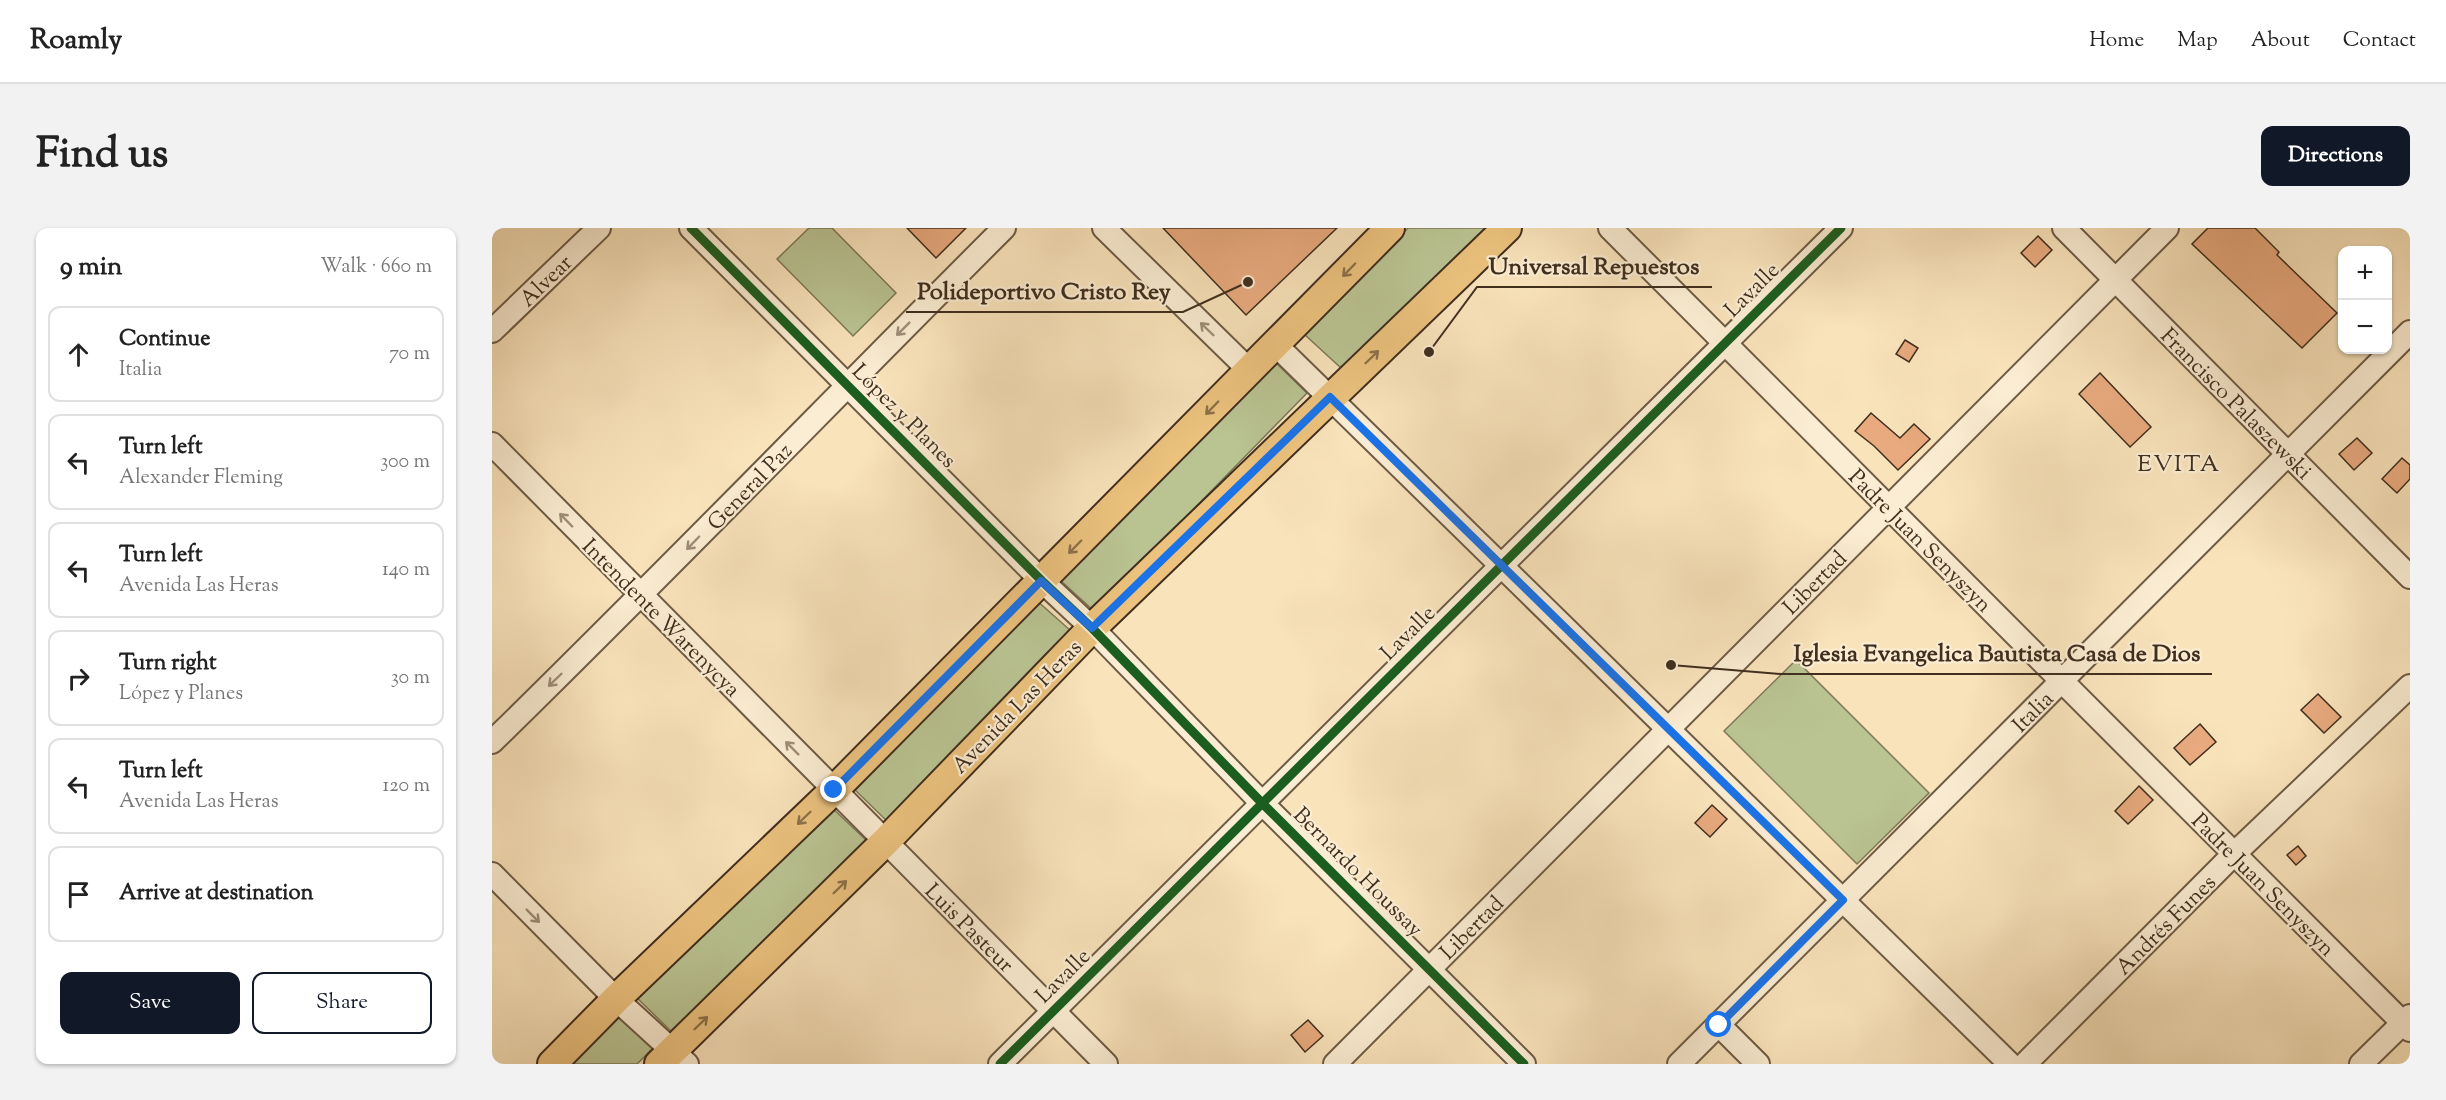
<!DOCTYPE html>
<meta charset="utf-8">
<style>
body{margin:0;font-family:"Sorts Mill Goudy",serif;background:#f2f2f2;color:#222}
.controls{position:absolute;right:18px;top:18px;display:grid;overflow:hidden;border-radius:12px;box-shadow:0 2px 4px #0004}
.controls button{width:54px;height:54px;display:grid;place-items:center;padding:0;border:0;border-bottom:2px solid #e0e0e0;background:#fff;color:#222;font:30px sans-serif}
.stop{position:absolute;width:18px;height:18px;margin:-14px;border:4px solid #1a73e8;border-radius:50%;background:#fff}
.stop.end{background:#1a73e8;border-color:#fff;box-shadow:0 2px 6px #0008}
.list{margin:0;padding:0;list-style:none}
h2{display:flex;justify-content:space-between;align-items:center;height:78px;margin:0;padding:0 24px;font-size:26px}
h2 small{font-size:20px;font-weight:400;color:#767676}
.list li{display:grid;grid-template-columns:39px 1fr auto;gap:18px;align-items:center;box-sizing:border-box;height:96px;margin:0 12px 12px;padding:0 12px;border:2px solid #e0e0e0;border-radius:12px}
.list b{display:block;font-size:22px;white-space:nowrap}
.list p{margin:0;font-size:20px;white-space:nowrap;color:#767676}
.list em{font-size:20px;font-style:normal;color:#767676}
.actions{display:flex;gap:12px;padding:18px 24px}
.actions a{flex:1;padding:14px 0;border:2px solid #111827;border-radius:12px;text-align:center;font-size:21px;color:#111827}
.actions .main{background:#111827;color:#fff}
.icon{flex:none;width:33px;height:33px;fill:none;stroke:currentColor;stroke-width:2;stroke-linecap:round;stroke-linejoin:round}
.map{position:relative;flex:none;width:1918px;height:836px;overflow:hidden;border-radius:12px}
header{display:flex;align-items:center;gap:36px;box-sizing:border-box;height:84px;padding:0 30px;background:#fff;border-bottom:2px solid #e0e0e0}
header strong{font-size:28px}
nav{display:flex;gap:33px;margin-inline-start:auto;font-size:21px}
.intro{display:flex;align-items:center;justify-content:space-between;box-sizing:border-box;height:144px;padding:0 36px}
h1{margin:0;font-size:42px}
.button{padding:15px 27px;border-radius:12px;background:#111827;color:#fff;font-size:21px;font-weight:700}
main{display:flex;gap:36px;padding:0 36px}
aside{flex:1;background:#fff;border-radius:12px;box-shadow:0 2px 4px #0004}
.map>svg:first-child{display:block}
.green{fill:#bac493;stroke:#7d7958;stroke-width:1.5}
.building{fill:#e8aa7e;stroke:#402e1e;stroke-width:1.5}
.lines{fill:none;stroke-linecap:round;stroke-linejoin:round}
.minor-casing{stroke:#6e5b45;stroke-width:26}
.major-casing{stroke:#402e1e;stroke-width:32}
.minor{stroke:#fbedd3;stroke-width:22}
.major{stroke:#ecc27e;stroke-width:28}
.cycleway-casing{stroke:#fbedd3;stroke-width:13}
.cycleway{stroke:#1b5e20;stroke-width:9}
.oneway{stroke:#8d7149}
.oneway2{stroke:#9e8e78}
.route{stroke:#1a73e8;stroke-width:8}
.labels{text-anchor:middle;stroke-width:4.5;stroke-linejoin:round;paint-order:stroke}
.street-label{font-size:22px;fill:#402e1e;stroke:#fbedd3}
.neighbourhood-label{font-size:24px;letter-spacing:1.5px;fill:#402e1e;stroke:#fbedd3}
.leader{fill:none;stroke:#402e1e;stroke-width:2}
.callout-dot{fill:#402e1e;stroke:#fbedd3;stroke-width:2}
.callout-label{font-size:24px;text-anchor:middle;font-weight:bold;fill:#402e1e;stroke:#fbedd3;stroke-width:4.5;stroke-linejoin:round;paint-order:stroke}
</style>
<header>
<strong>Roamly</strong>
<nav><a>Home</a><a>Map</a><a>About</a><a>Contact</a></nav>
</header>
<div class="intro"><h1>Find us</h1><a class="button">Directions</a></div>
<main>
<aside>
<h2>9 min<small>Walk · 660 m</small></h2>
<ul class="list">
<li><svg class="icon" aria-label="ahead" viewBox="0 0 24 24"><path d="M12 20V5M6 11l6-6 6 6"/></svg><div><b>Continue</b><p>Italia</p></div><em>70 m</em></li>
<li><svg class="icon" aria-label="left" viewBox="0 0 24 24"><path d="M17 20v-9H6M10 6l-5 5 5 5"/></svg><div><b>Turn left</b><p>Alexander Fleming</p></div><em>300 m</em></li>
<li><svg class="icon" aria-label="left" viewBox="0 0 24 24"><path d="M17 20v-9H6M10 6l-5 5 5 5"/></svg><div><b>Turn left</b><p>Avenida Las Heras</p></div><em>140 m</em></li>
<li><svg class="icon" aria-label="right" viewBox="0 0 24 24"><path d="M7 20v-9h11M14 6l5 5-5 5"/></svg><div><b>Turn right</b><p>López y Planes</p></div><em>30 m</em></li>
<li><svg class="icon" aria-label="left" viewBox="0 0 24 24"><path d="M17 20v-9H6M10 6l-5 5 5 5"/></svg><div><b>Turn left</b><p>Avenida Las Heras</p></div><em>120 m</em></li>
<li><svg class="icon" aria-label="arrive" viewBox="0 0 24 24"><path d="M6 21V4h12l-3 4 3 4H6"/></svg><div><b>Arrive at destination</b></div></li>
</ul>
<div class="actions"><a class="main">Save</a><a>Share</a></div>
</aside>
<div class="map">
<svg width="1918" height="836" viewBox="0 0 1918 836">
<rect width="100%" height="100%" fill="#f9e3bb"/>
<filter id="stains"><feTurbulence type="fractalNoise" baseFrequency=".00333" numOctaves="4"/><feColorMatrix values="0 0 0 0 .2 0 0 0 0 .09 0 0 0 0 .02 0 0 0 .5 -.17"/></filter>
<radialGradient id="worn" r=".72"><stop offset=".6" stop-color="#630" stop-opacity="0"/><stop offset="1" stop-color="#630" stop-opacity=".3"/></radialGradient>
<g class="green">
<polygon points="317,0 340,0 404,65 361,108 285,31"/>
<polygon points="916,0 995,0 849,140 812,106"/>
<polygon points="782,133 815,165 602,383 568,352"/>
<polygon points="543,371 579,403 397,595 359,558"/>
<polygon points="1304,432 1437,565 1365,636 1232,503"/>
<polygon points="337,577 374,612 182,806 145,770"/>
<polygon points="125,787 161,820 145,836 78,836"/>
</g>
<g class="building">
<polygon points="415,0 474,0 444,30"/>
<polygon points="671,0 845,0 754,87"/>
<polygon points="1716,0 1763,0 1787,24 1785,27 1845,85 1810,120 1700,16"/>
<polygon points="1546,8 1560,22 1543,39 1529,25"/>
<polygon points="1413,112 1426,120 1417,134 1404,126"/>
<polygon points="1608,145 1659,199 1638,219 1587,166"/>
<polygon points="1379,185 1408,210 1422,196 1438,211 1406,242 1382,218 1363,203"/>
<polygon points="1865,210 1880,225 1862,242 1847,226"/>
<polygon points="1910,230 1918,237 1918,251 1905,265 1890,251"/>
<polygon points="1826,466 1849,489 1832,505 1809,482"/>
<polygon points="1708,496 1724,514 1698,537 1682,520"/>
<polygon points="1647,558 1661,572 1636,596 1623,583"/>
<polygon points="1220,577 1235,591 1218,609 1203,595"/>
<polygon points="1806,618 1814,628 1804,637 1795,627"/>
<polygon points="816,792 831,808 813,824 799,807"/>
</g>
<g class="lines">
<g class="minor-casing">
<g id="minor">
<polyline points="199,0 550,353 600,400 770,575 1032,836"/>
<polyline points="612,0 757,142"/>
<polyline points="1118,0 1918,802"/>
<polyline points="1572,0 1918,349"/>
<polyline points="0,103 107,0"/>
<polyline points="784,117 1518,836"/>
<polyline points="0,216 614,836"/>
<path d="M 0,514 C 173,345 341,171 512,0"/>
<polyline points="0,646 124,771 195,836"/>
<polyline points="1227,797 1266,836"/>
<polyline points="508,836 1349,0"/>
<polyline points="843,836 1675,0"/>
<polyline points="1187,836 1918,104"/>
<polyline points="1533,836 1742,626 1918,458"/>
<polyline points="1869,836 1918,788"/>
</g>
</g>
<g class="major-casing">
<g id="major">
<polyline points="60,836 124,771 342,562 898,0"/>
<polyline points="167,836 394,613 600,400 1015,0"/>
</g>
</g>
<use href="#minor" class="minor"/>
<use href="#major" class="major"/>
<g class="cycleway-casing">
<g id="cycleway">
<polyline points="199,0 550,353 600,400 770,575 1032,836"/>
<polyline points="508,836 1349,0"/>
</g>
</g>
<use href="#cycleway" class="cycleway"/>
</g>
<defs><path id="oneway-shaft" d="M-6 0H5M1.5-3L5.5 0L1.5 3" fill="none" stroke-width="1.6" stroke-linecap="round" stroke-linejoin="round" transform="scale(1.5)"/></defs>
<g class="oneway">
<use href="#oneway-shaft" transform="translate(857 42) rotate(134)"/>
<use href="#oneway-shaft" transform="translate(880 129) rotate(-44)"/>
<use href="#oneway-shaft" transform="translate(720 180) rotate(134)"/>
<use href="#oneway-shaft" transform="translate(583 319) rotate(134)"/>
<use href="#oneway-shaft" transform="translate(312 590) rotate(136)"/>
<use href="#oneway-shaft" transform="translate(348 659) rotate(-44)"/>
<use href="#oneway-shaft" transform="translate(209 795) rotate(-44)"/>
</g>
<g class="oneway2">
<use href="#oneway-shaft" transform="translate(411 101) rotate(135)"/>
<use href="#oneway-shaft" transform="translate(715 101) rotate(-136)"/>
<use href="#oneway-shaft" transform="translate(74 292) rotate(-134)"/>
<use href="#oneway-shaft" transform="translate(201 315) rotate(134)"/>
<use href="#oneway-shaft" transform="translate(63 452) rotate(136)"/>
<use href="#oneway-shaft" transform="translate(300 520) rotate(-135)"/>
<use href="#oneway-shaft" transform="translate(41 688) rotate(45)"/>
</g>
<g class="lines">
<polyline class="route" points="342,562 549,353 600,400 838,169 1351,672 1227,797"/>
</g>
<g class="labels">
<g class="street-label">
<text transform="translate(53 52) rotate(-44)" y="8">Alvear</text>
<text transform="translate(1259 61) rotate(-45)" y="8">Lavalle</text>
<text transform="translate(1745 175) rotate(45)" y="8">Francisco Palaszewski</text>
<text transform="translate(413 187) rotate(45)" y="8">López y Planes</text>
<text transform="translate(257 258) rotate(-46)" y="8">General Paz</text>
<text transform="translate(1429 312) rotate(45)" y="8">Padre Juan Senyszyn</text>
<text transform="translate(1322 354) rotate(-45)" y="8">Libertad</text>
<text transform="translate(170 389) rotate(45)" y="8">Intendente Warenycya</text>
<text transform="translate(915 404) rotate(-45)" y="8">Lavalle</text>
<text transform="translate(524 478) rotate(-46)" y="8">Avenida Las Heras</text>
<text transform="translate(1540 483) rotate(-45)" y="8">Italia</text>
<text transform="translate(867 643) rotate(45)" y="8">Bernardo Houssay</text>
<text transform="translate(1772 656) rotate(45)" y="8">Padre Juan Senyszyn</text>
<text transform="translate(1673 696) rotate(-45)" y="8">Andrés Funes</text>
<text transform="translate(478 699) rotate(45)" y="8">Luis Pasteur</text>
<text transform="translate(979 699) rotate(-45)" y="8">Libertad</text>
<text transform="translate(570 747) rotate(-45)" y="8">Lavalle</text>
</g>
<g class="neighbourhood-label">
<text x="1687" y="243">EVITA</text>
</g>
</g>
<path class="leader" d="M937 124L985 59H1220M756 54L691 84H414M1179 437L1289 446H1720"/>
<g class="callout-dot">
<circle cx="937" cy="124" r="6"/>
<circle cx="756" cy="54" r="6"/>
<circle cx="1179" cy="437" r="6"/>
</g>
<g class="callout-label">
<text x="1102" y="46">Universal Repuestos</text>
<text x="552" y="71">Polideportivo Cristo Rey</text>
<text x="1505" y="433">Iglesia Evangelica Bautista Casa de Dios</text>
</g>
<rect width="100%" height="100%" filter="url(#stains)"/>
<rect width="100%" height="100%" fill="url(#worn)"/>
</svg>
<div class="controls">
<button>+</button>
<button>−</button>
</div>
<div class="stop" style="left:1227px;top:797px"></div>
<div class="stop end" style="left:342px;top:562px"></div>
</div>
</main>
